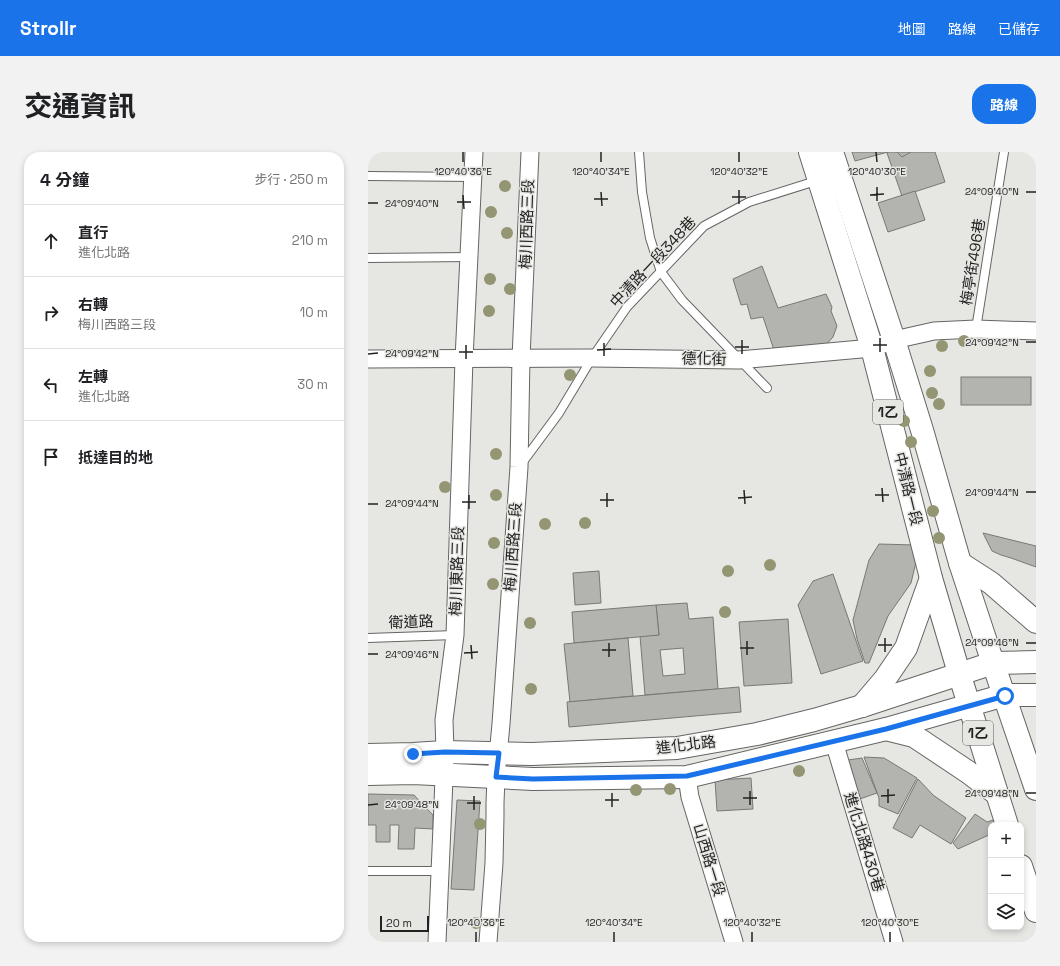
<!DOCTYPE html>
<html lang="zh-TW">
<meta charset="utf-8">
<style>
body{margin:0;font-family:"Space Grotesk","Noto Sans TC",sans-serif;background:#f2f2f2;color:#202124}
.controls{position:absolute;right:12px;bottom:12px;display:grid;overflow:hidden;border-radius:8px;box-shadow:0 2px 6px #0003}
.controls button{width:36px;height:36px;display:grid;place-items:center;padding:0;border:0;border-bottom:1px solid #e0e0e0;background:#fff;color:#202124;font:20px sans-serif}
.scale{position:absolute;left:12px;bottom:10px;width:49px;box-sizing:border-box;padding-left:4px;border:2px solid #222321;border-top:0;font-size:11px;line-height:14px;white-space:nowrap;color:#222321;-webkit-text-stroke:3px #e6e6e3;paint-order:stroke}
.stop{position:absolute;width:12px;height:12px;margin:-9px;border:3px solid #1a73e8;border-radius:50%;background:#fff}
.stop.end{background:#1a73e8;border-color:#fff;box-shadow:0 1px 4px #0008}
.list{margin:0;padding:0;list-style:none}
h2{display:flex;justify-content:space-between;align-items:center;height:52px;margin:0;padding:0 16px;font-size:17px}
h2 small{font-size:13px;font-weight:400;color:#757577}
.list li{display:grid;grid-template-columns:26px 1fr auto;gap:12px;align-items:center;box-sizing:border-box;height:72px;padding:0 16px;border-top:1px solid #e0e0e0}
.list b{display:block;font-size:15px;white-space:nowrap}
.list p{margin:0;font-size:13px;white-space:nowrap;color:#757577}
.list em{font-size:13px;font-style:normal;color:#757577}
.icon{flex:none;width:22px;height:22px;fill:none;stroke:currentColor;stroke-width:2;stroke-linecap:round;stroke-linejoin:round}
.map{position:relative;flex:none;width:668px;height:790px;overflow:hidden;border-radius:16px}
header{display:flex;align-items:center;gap:24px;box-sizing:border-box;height:56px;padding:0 20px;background:#1a73e8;color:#fff}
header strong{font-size:19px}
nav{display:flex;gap:22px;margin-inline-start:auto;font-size:14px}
.intro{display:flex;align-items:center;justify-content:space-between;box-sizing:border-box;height:96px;padding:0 24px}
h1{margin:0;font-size:28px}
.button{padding:10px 18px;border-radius:16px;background:#1a73e8;color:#fff;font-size:14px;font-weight:700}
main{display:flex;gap:24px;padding:0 24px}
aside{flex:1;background:#fff;border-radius:16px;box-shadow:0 2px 6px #0003}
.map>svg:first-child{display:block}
.building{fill:#b3b3b0;stroke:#787875;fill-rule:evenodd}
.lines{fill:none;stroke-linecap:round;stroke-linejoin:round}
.lane-casing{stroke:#656563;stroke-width:10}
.street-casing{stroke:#656563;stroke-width:19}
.secondary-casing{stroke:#656563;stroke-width:24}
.primary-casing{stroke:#656563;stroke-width:24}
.lane{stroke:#fff;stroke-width:8}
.street{stroke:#fff;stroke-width:17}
.secondary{stroke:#fff;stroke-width:22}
.primary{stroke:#fff;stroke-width:22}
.tree{fill:#949572}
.route{stroke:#1a73e8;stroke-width:5}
.ticks{fill:none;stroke:#222321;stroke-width:1.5}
.labels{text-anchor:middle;stroke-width:3;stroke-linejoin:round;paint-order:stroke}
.shield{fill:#e6e6e3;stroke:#5d5e5b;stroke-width:1}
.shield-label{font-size:14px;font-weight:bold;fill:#222321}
.street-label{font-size:15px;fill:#222321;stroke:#e6e6e3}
.ticks-label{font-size:10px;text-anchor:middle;fill:#222321;stroke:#e6e6e3;stroke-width:3;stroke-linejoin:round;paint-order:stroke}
</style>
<header>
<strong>Strollr</strong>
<nav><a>地圖</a><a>路線</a><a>已儲存</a></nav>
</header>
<div class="intro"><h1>交通資訊</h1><a class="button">路線</a></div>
<main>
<aside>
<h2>4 分鐘<small>步行 · 250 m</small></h2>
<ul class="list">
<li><svg class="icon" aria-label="ahead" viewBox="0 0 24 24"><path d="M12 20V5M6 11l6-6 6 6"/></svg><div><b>直行</b><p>進化北路</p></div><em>210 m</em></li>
<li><svg class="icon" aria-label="right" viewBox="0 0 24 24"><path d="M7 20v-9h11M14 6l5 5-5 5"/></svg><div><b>右轉</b><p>梅川西路三段</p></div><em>10 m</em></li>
<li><svg class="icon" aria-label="left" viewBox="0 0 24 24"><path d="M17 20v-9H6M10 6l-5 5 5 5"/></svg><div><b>左轉</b><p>進化北路</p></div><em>30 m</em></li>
<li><svg class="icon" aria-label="arrive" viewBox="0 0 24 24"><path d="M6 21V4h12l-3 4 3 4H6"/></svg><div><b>抵達目的地</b></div></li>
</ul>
</aside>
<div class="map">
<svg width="668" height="790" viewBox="0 0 668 790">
<rect width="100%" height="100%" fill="#e6e6e3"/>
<g class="building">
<polygon points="484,0 520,0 487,9"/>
<polygon points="521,0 567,0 577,30 534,44 519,1"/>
<polygon points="529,0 543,0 534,5"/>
<polygon points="547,39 557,68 520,80 510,51"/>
<polygon points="394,114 410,156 458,142 464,155 463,159 469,174 465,185 457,194 406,198 395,165 383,167 379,152 373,153 365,127"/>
<rect x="593" y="225" width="70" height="28"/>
<polygon points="615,381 668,394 668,415 643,406 633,403 624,399"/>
<polygon points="511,392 547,393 548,410 543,431 520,464 501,511 497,511 489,487 485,468 501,408"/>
<polygon points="231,419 233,451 207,453 205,421"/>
<polygon points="465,422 495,509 453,522 430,453 445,429"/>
<path d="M 319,451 L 321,467 L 345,465 L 350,537 L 277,543 L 272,484 L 291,483 L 288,453 ZM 315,496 L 317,522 L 295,524 L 292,498 Z"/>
<polygon points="288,453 291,483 206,491 204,460"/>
<polygon points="420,467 424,531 376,534 371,470"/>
<polygon points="260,486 265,544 202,550 196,492"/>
<polygon points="371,535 373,560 201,575 199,550"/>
<polygon points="496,605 516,606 549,626 530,662 511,654 511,646"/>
<polygon points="494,606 509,641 486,649 480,608"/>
<polygon points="383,626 385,657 349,659 347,628"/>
<polygon points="550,627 565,643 598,666 583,692 552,673 544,686 525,676"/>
<polygon points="0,642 46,643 65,663 65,677 47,676 46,697 30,697 31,673 22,673 22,690 8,690 8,673 0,673"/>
<polygon points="89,648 112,649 106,738 83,737"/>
<polygon points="607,662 619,670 629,667 632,673 623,673 623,682 590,697 585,691"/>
</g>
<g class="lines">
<g class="lane-casing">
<g id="lane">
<polyline points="271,0 274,40 282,86 293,120 314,148 399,236"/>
<polyline points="0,24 105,25"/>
<polyline points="0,106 102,105"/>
<polyline points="608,177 636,0"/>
<polyline points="154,311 191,261 224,206 259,155 336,74 381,50 451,28"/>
<polyline points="0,486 87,483"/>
<polyline points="0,719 72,719"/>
</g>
</g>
<g class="street-casing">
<g id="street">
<polyline points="0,207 224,206 371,208 504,196 526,188 566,179 608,177 668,179"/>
<polyline points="466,590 526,790"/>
<polyline points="319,625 322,645 366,790"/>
<polyline points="69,790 75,651 77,600 76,568 87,483 96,207 106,0"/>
<polyline points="120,790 126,711 127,664 127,651 128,625 133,572 151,315 153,206 162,0"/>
</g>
</g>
<g class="secondary-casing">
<g id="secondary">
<polyline points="0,603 45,602 77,600 164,602 309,596 389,582 446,568 494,554 625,511 668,510"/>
<polyline points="0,622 45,621 165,627 319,625 518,577 637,543 668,543"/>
</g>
</g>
<g class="primary-casing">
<g id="primary">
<polyline points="442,0 504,196 563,426 591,521 639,673"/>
<polyline points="464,0 526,188 554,278 592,411 625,511 668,637"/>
<polyline points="592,411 623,431 668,470"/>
<polyline points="494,554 517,527 538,496 563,426"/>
<polyline points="518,577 546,584 600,620 629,642"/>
<polyline points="653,714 668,759"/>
</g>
</g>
<use href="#lane" class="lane"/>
<use href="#street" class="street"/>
<use href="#secondary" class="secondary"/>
<use href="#primary" class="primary"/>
</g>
<g class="tree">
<circle cx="137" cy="34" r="6"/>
<circle cx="123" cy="60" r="6"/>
<circle cx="139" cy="81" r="6"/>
<circle cx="122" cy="127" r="6"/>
<circle cx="142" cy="137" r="6"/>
<circle cx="121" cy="159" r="6"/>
<circle cx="596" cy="189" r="6"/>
<circle cx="574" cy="194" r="6"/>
<circle cx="562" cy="219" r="6"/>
<circle cx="202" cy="223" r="6"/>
<circle cx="564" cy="241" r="6"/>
<circle cx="571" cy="252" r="6"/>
<circle cx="536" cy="269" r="6"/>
<circle cx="543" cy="290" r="6"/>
<circle cx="128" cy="302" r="6"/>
<circle cx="77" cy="335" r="6"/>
<circle cx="128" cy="343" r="6"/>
<circle cx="565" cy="359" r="6"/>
<circle cx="217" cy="371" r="6"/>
<circle cx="177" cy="372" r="6"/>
<circle cx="571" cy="386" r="6"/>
<circle cx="126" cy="391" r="6"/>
<circle cx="402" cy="413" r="6"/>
<circle cx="360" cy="419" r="6"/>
<circle cx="125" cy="432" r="6"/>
<circle cx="357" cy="460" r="6"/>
<circle cx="162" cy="471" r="6"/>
<circle cx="163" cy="537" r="6"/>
<circle cx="431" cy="619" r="6"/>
<circle cx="302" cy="637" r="6"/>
<circle cx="268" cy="638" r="6"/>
<circle cx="112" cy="672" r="6"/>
<circle cx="108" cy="771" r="6"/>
</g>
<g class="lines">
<polyline class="route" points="45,602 77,600 131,601 128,625 165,627 319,624 518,577 637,544"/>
</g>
<path class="ticks" d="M 95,0 L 95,10M 233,0 L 233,10M 371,0 L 371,10M 508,0 L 509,10M 509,35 L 509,49M 371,38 L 371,52M 233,40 L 234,54M 658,40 L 668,40M 95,43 L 96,57M 502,43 L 516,42M 364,45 L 378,45M 226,47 L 240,47M 89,50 L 103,50M 0,51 L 10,51M 512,186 L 512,200M 374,188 L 374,202M 658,190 L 668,190M 236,191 L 236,204M 98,193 L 98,207M 505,193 L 519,193M 367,195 L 381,195M 229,198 L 243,197M 91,200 L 105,200M 0,202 L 10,201M 514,336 L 515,350M 376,338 L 377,352M 658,340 L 668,340M 239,341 L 239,355M 101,343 L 101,357M 507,343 L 521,343M 370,346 L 384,345M 232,348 L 246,348M 94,350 L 108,350M 0,352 L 10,352M 517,486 L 517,500M 379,489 L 379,503M 241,491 L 241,505M 658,491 L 668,491M 103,493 L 104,507M 510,493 L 524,493M 372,496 L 386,496M 234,498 L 248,498M 96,501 L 110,500M 0,502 L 10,502M 520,637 L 520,651M 382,639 L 382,653M 244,641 L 244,655M 658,641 L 668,641M 106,644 L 106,658M 513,644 L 527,643M 375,646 L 389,646M 237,648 L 251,648M 99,651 L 113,651M 0,653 L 10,652M 108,780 L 108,790M 246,780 L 246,790M 384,780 L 384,790M 522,780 L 522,790"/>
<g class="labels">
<g class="shield">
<rect x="505" y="248" width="30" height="24" rx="3"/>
<rect x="595" y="569" width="30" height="24" rx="3"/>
</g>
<g class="shield-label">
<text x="520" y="265">1乙</text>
<text x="610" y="586">1乙</text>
</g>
<g class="street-label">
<text transform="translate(159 72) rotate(-88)" y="5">梅川西路三段</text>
<text transform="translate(285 110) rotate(-47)" y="5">中清路一段348巷</text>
<text transform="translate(605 110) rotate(-81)" y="5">梅亭街496巷</text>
<text transform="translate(336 207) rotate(1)" y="5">德化街</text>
<text transform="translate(540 337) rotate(76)" y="5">中清路一段</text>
<text transform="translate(145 395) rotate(-86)" y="5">梅川西路三段</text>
<text transform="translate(89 419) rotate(-88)" y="5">梅川東路三段</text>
<text transform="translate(43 470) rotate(-2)" y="5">衛道路</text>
<text transform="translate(318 593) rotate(-7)" y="5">進化北路</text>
<text transform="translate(496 690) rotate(73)" y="5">進化北路430巷</text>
<text transform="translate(341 708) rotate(73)" y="5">山西路一段</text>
</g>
</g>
<g class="ticks-label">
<text x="95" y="23">120°40'36"E</text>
<text x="233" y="23">120°40'34"E</text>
<text x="371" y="23">120°40'32"E</text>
<text x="509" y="23">120°40'30"E</text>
<text x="624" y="43">24°09'40"N</text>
<text x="44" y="55">24°09'40"N</text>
<text x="624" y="194">24°09'42"N</text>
<text x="44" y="205">24°09'42"N</text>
<text x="624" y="344">24°09'44"N</text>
<text x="44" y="355">24°09'44"N</text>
<text x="624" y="494">24°09'46"N</text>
<text x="44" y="506">24°09'46"N</text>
<text x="624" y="645">24°09'48"N</text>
<text x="44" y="656">24°09'48"N</text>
<text x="108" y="774">120°40'36"E</text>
<text x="246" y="774">120°40'34"E</text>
<text x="384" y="774">120°40'32"E</text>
<text x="522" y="774">120°40'30"E</text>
</g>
</svg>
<div class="controls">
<button>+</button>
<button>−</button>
<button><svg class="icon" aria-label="layers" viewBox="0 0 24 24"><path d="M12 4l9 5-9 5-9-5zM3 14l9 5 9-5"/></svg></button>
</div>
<div class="scale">20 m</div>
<div class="stop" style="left:637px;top:544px"></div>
<div class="stop end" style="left:45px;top:602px"></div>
</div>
</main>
